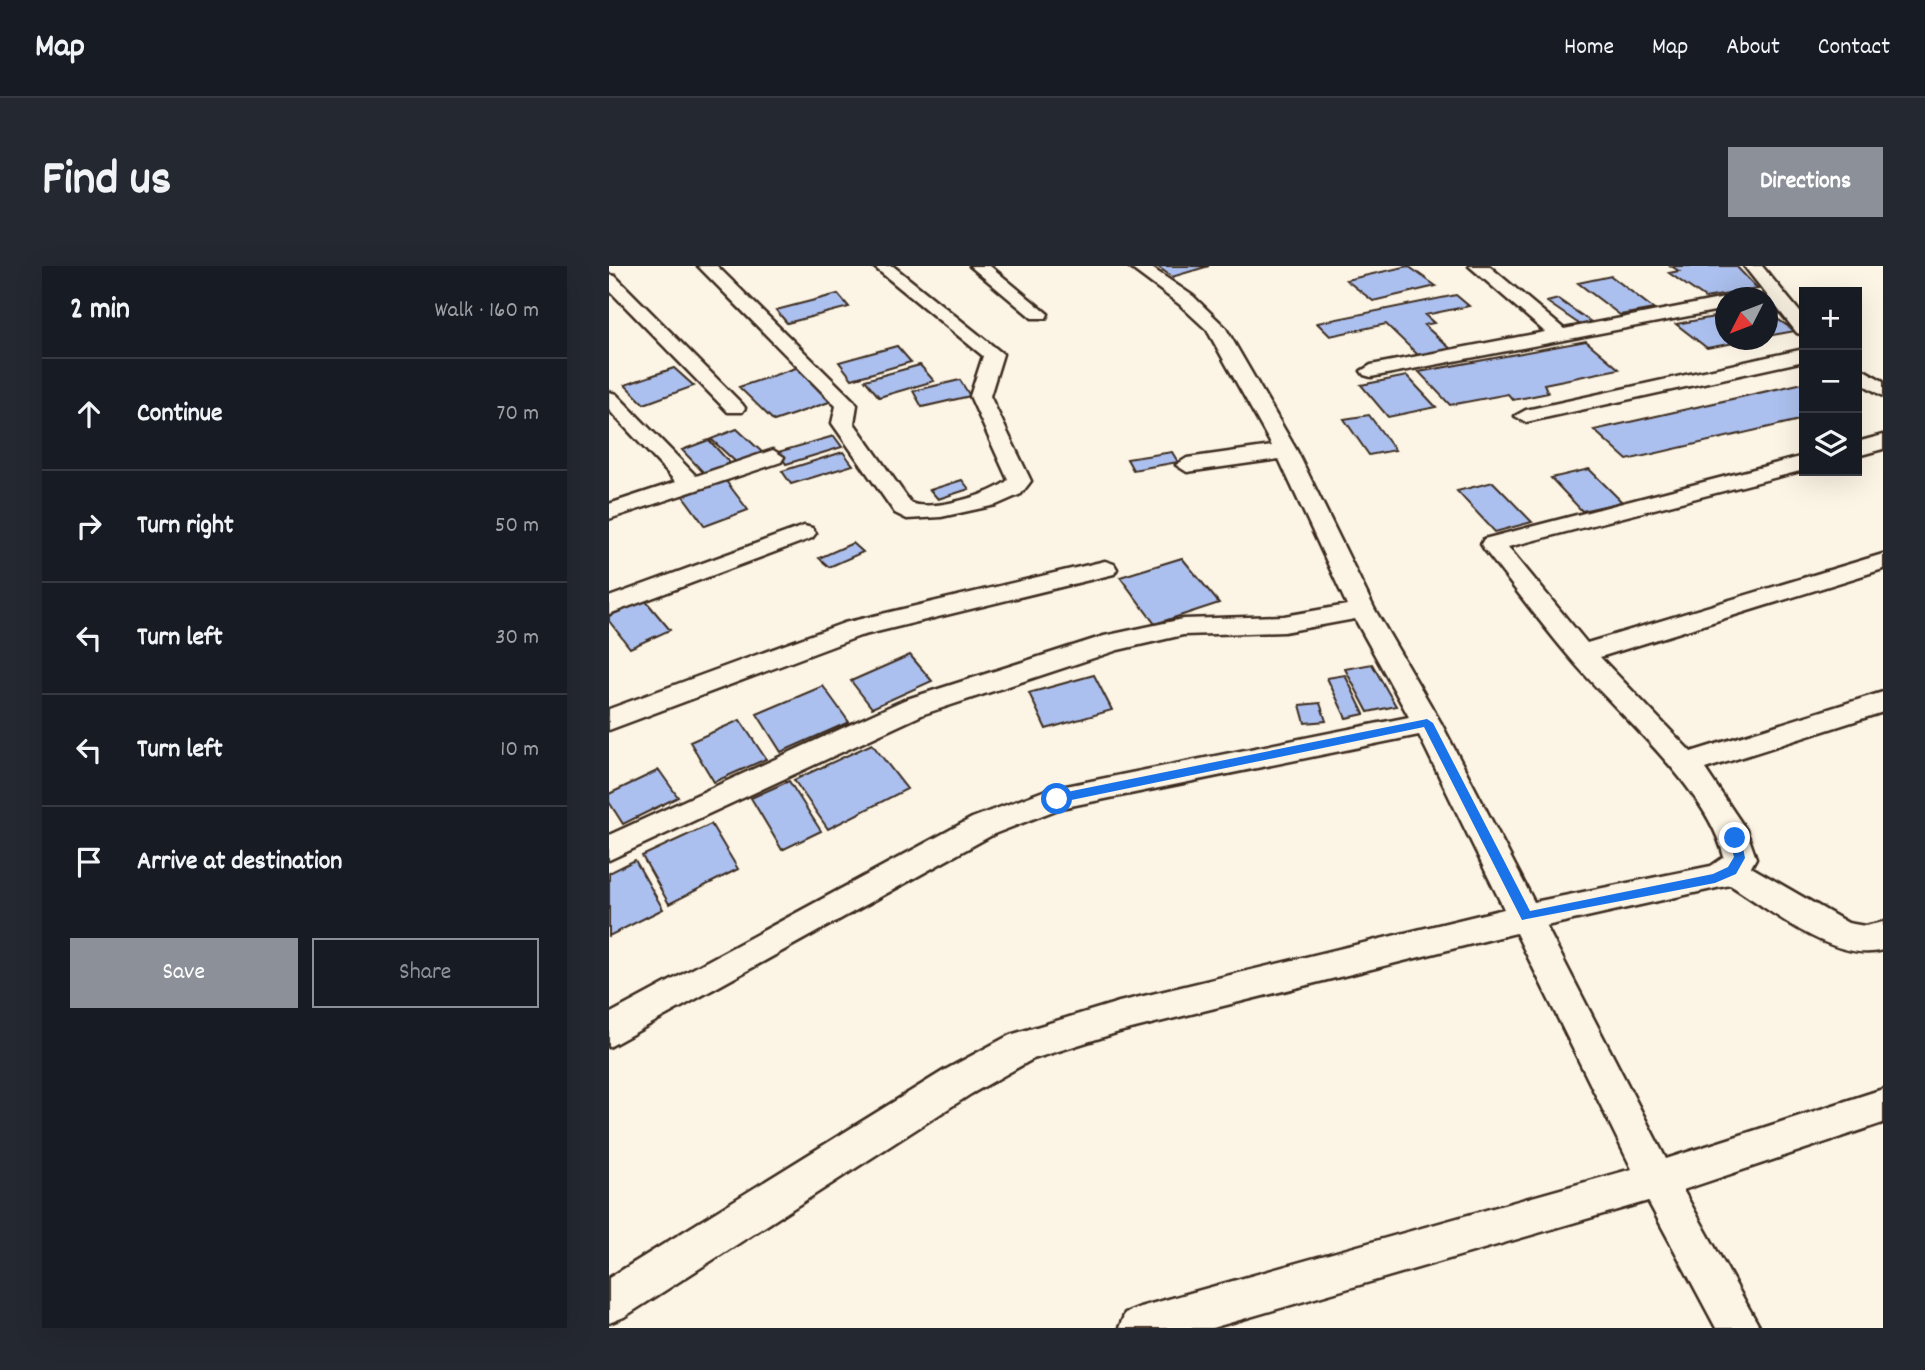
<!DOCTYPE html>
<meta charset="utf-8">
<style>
:root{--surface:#171b24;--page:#242831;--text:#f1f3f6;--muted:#9ea1a6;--line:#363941;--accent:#8c9099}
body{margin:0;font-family:Dekko,sans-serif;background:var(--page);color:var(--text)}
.controls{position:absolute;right:21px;top:21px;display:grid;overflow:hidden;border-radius:0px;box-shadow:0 7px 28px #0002}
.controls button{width:63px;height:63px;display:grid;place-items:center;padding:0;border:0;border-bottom:2px solid var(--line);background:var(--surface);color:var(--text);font:35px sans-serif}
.compass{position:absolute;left:1106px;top:21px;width:63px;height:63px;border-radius:50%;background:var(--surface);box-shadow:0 7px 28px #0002;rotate:228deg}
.stop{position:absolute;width:21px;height:21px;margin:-16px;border:5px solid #1a73e8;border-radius:50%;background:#fff}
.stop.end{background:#1a73e8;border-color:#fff;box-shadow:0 2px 7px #0008}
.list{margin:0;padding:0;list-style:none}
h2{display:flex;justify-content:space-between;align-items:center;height:91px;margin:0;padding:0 28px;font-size:30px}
h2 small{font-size:23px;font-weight:400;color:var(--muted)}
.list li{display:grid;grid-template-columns:46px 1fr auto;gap:21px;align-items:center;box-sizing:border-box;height:112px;padding:0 28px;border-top:2px solid var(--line)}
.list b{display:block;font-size:26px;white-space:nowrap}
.list em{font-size:23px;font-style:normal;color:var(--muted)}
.actions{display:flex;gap:14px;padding:21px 28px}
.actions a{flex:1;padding:16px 0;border:2px solid var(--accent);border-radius:0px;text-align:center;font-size:24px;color:var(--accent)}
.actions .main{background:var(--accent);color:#fff}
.icon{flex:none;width:38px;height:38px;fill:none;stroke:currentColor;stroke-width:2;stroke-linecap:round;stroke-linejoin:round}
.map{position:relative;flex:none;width:1274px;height:1062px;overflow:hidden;border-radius:0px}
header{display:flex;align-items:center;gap:42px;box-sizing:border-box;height:98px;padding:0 35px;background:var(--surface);border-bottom:2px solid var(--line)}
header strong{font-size:33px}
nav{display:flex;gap:38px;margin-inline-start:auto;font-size:24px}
.intro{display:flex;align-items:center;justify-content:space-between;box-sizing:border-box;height:168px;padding:0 42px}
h1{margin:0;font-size:49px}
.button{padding:18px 32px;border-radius:0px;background:var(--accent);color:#fff;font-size:24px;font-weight:700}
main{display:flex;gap:42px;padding:0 42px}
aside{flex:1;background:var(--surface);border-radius:0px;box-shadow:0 7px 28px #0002}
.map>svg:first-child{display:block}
.building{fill:#acc0ef;stroke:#3b2a1e;stroke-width:2}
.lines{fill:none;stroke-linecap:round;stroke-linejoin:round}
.minor-casing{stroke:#3b2a1e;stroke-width:5}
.minor{fill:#fcf5e5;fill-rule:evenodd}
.route{fill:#1a73e8}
</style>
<header>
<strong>Map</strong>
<nav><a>Home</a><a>Map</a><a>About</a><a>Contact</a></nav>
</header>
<div class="intro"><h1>Find us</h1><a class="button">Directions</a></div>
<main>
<aside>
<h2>2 min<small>Walk · 160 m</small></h2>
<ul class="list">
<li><svg class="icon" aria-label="ahead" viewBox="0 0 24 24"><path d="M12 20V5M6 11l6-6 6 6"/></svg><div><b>Continue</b></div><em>70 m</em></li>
<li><svg class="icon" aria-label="right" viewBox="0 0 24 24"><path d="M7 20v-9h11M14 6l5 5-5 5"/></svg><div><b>Turn right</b></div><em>50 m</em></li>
<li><svg class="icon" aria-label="left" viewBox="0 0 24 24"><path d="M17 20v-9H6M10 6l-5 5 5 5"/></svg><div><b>Turn left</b></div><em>30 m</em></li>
<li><svg class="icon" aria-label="left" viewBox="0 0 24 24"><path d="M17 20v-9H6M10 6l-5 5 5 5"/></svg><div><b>Turn left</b></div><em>10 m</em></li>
<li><svg class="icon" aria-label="arrive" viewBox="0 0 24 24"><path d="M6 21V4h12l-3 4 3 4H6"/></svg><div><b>Arrive at destination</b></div></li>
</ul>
<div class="actions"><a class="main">Save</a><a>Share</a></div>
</aside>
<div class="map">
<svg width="1274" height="1062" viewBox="0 0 1274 1062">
<rect width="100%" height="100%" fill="#fcf5e5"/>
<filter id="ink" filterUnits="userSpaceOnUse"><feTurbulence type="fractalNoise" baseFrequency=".0143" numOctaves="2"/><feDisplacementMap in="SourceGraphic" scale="14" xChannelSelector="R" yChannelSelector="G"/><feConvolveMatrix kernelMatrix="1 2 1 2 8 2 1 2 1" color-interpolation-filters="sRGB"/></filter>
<g filter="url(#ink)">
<path class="building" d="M548 0H600L563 11Z
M799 0 827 20 764 35 737 14Z
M1062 0H1127L1149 23 1096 32 1060 7 1070 5Z
M1002 10 1045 43 1011 49 969 17Z
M229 28 240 41 178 57 167 44Z
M847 29 860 40 816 49 825 57 815 59 843 84 811 91 777 58 721 70 708 57Z
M949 33 985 58 973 60 938 36Z
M1158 46 1186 65 1158 70Z
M1116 49V74H1142L1098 82 1067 58Z
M977 75 1010 103 935 118 939 127 904 134 899 128 841 139 810 106Z
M288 80 302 96 243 113 230 96Z
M311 99 325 115 270 131 256 114Z
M190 101 226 134 165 155 130 121Z
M65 102 85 120 35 138 16 119Z
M798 110 827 141 779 151 752 119Z
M351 114 361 130 313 141 304 125Z
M1194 117 1195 153 1018 194 985 164Z
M760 149 786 184 760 189 735 153Z
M128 163 155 188 129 198 102 173Z
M225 170 233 181 177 198 169 186Z
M100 174 121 197 95 207 73 184Z
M234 186 244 199 182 218 173 205Z
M563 186 569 196 524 204 518 193Z
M980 203 1013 236 973 245 942 212Z
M353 214 360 223 329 233 321 224Z
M117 215 139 244 96 260 74 230Z
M884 216 923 256 886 266 848 225Z
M244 277 254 286 220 301 210 292Z
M573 292 610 337 546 358 511 311Z
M36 334 61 364 21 382 0 355V350Z
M301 389 323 415 263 442 242 415Z
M763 398 787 440 759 446 736 403Z
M485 409 503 444 437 463 420 427Z
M736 409 755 448 737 452 718 412Z
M214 420 240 456 172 486 148 448Z
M711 437 717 455 696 457 691 439Z
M131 454 157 493 105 516 81 476Z
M263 478 298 523 219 563 185 514Z
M50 504 69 531 14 558 0 536V528Z
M180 515 212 565 173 584 142 532Z
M102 558 129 603 60 638 33 590Z
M26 594 54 643 0 670V607Z"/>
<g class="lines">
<defs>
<path id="minor" d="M89 0H108L245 135 248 139 245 157 302 237C321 246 384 229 399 214L361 130 374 90 264 0H284L394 88 381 130 422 215 412 228 387 239 332 251 298 253 286 247 223 157 227 140Z
M361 0H381L439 48 437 52H423Z
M519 0H540L584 30 616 61 688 185 766 344 832 457 925 636 1102 600 1115 591C1098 521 1008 448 962 393 932 358 904 320 875 283L872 278 875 273 1195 190V204L899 281 978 377 1274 288V303L991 391 1082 486 1274 426V446L1096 503 1137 564 1147 592 1142 601 1239 657 1256 660 1274 656V684C1227 698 1160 643 1121 619L937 660 1057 893 1274 823V857L1074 924 1151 1062H1107L1039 935 603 1062H510L516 1047 531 1041 1023 903 907 667 510 766 424 793 362 828 15 1051 0 1057V1012L336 804 401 769 510 736 895 643 810 469 452 542 385 568 0 781V748L363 552 437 524 800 451 746 353 675 366 574 369 509 384 315 448 0 594V569L295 434 495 370 574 353 675 350 738 339 670 193 578 206 567 199 578 192 663 180 598 64 570 38Z
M860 0H880L955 63 1116 32V43L762 111 755 109 752 105 762 99 936 66Z
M1135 0H1153L1195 51V69L1188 67Z
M0 9 6 10 133 138 136 142 133 146H119L0 24Z
M1195 83V95L917 156 906 150 917 144Z
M1248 100 1274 115V130L1248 115Z
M0 126 7 128 87 210 164 184 175 191 172 196 0 253V238L67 216 0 144Z
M1274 169V183L1248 190V176Z
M195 260 203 262 207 267 203 272 0 348V331Z
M496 295 505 298 508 303 505 308 251 370 0 464V443L235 357Z"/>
</defs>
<use href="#minor" class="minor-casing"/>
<use href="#minor" class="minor"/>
</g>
</g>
<path class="route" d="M818 453 824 457 921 645 1104 608 1119 601 1125 591 1120 572 1126 568 1132 572 1136 592 1127 608 1106 617 913 654 815 461 448 537 443 533 448 528Z"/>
</svg>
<div class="controls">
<button>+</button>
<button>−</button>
<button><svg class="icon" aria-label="layers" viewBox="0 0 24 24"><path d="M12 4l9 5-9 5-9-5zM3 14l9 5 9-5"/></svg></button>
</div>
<svg class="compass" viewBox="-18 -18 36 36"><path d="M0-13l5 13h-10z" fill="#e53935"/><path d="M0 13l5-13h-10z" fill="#9ea1a6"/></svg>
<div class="stop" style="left:448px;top:533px"></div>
<div class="stop end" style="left:1126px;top:572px"></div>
</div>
</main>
